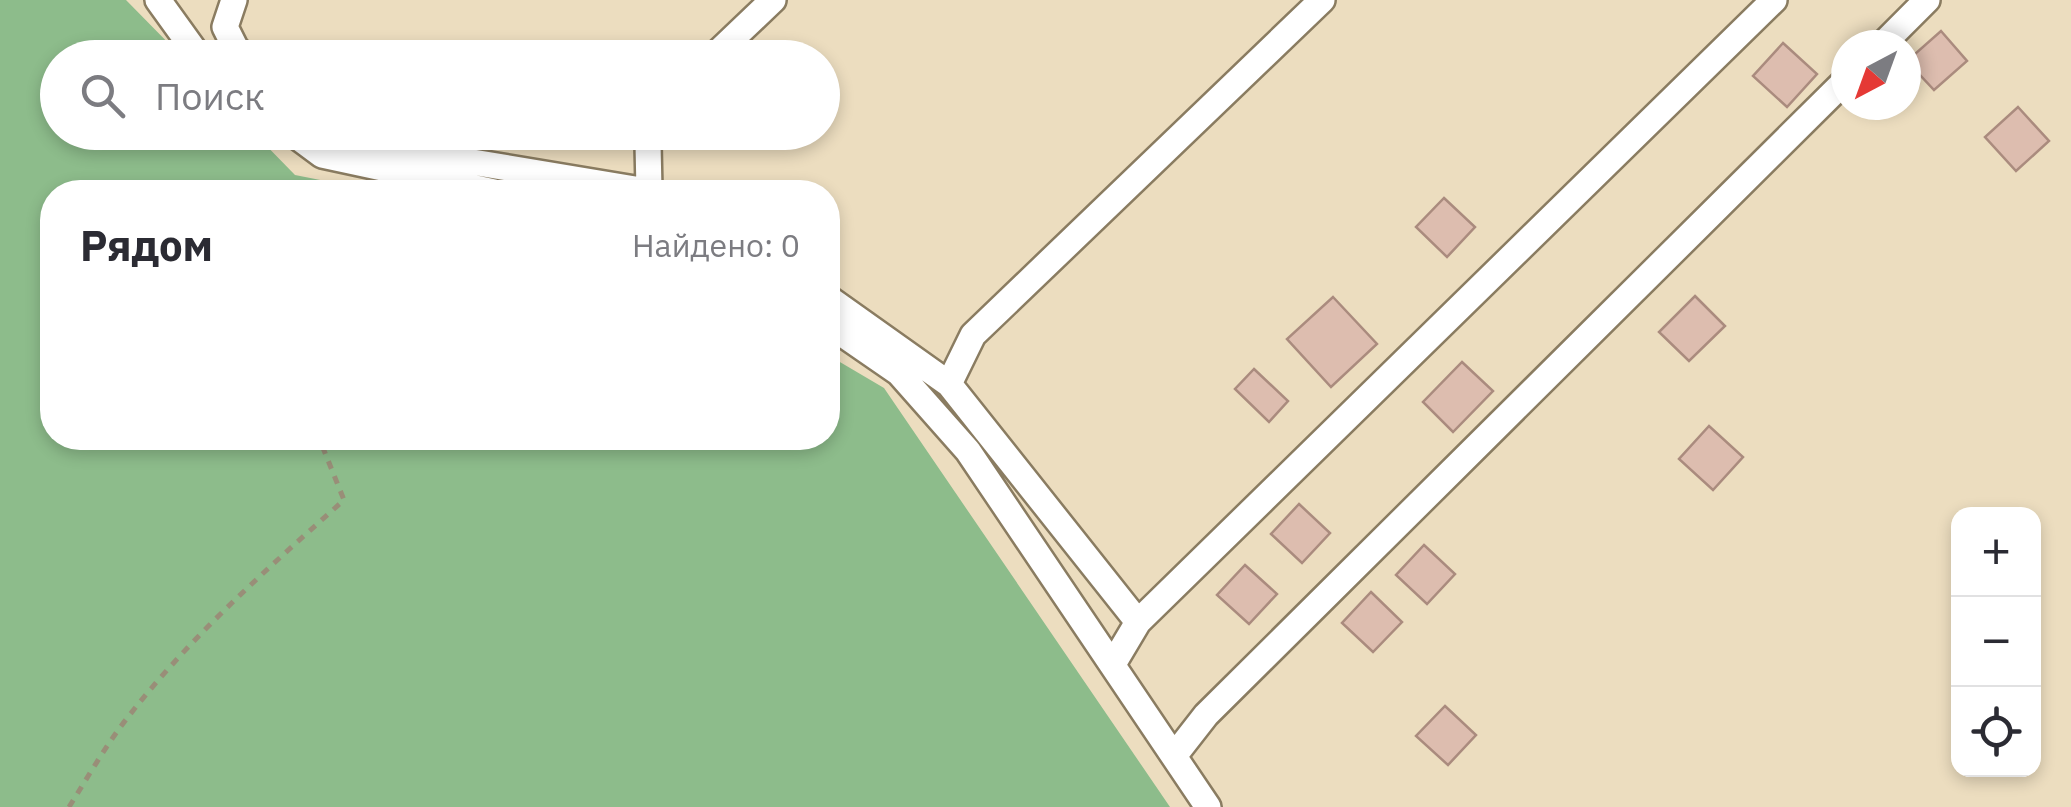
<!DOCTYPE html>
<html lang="ru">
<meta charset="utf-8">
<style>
:root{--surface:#fff;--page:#f7f7f7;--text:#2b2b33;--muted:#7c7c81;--line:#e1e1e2}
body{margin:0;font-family:"IBM Plex Sans",sans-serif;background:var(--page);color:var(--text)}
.controls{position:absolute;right:30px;bottom:30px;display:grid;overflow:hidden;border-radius:20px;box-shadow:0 5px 15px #0003}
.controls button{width:90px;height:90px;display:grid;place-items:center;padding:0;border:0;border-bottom:2px solid var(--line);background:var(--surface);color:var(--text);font:50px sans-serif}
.compass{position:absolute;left:1831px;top:30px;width:90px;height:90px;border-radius:50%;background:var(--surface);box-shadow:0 5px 15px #0003;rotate:221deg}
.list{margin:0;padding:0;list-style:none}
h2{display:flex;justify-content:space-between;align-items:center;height:130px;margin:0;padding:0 40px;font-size:42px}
h2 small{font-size:32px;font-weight:400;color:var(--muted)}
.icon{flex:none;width:55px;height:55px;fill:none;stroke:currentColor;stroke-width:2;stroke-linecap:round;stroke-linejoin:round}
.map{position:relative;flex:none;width:2071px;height:807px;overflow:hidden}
.search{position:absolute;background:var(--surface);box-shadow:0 5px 15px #0003;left:40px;top:40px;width:800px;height:110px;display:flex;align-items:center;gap:25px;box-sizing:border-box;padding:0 35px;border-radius:55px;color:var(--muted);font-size:38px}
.panel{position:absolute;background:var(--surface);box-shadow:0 5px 15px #0003;left:40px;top:180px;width:800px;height:270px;border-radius:40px}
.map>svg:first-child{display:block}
.green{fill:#8dbc8b}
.building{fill:#ddbdaf;stroke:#aa8b7e;stroke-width:2.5}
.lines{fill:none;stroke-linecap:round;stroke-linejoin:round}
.minor-casing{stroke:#8a7c61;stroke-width:30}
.path{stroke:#998e78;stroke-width:5;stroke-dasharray:8 8;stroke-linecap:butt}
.minor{stroke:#fff;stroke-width:25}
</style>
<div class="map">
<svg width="2071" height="807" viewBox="0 0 2071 807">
<rect width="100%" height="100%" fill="#ecddbf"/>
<path class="green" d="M0 0H126L182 57 58 58V132L254 133 295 175 381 192H52V438H828V355L884 388 1170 807H0Z"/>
<path class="building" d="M1941 31 1967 61 1934 90 1907 61Z
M1783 43 1817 74 1787 107 1753 76Z
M2018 107 2049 141 2016 171 1985 137Z
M1444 198 1475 227 1447 257 1416 227Z
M1695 296 1725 326 1689 361 1659 332Z
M1333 297 1377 344 1331 387 1287 339Z
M1462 362 1493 391 1453 432 1423 402Z
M1254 369 1288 401 1269 422 1235 389Z
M1709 426 1743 457 1713 490 1679 459Z
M1299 504 1330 533 1302 563 1271 534Z
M1424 545 1455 574 1427 604 1396 575Z
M1245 565 1277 594 1249 624 1217 595Z
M1371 592 1402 622 1373 652 1342 623Z
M1445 706 1476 735 1448 765 1416 736Z"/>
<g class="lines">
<defs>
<path id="minor" d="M158 0 194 50 202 58
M234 0 225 27 235 47 245 58
M1882 45 1927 0
M712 58 773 0
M291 132 322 155 494 192
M344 132 350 136 424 154 653 192
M649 190 648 144 652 132
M828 298 949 384 1138 622 1113 664
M828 324 899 373 968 451 1208 807
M949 384 973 335 1322 0
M1138 622 1774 0
M1174 756 1206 715 1846 80"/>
</defs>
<use href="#minor" class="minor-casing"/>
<path class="path" d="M69 807C88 777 106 745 128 717 191 636 268 568 344 500L319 438"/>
<use href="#minor" class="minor"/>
</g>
</svg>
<div class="controls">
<button>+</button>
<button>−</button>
<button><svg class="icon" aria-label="locate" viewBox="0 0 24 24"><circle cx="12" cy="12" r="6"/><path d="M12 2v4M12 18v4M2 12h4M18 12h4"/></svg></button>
</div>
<svg class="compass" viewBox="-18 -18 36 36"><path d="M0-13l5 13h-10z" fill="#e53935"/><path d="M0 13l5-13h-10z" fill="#7c7c81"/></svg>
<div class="search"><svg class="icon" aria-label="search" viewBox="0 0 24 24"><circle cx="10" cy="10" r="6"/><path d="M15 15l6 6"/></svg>Поиск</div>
<section class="panel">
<h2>Рядом<small>Найдено: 0</small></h2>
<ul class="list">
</ul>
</section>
</div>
